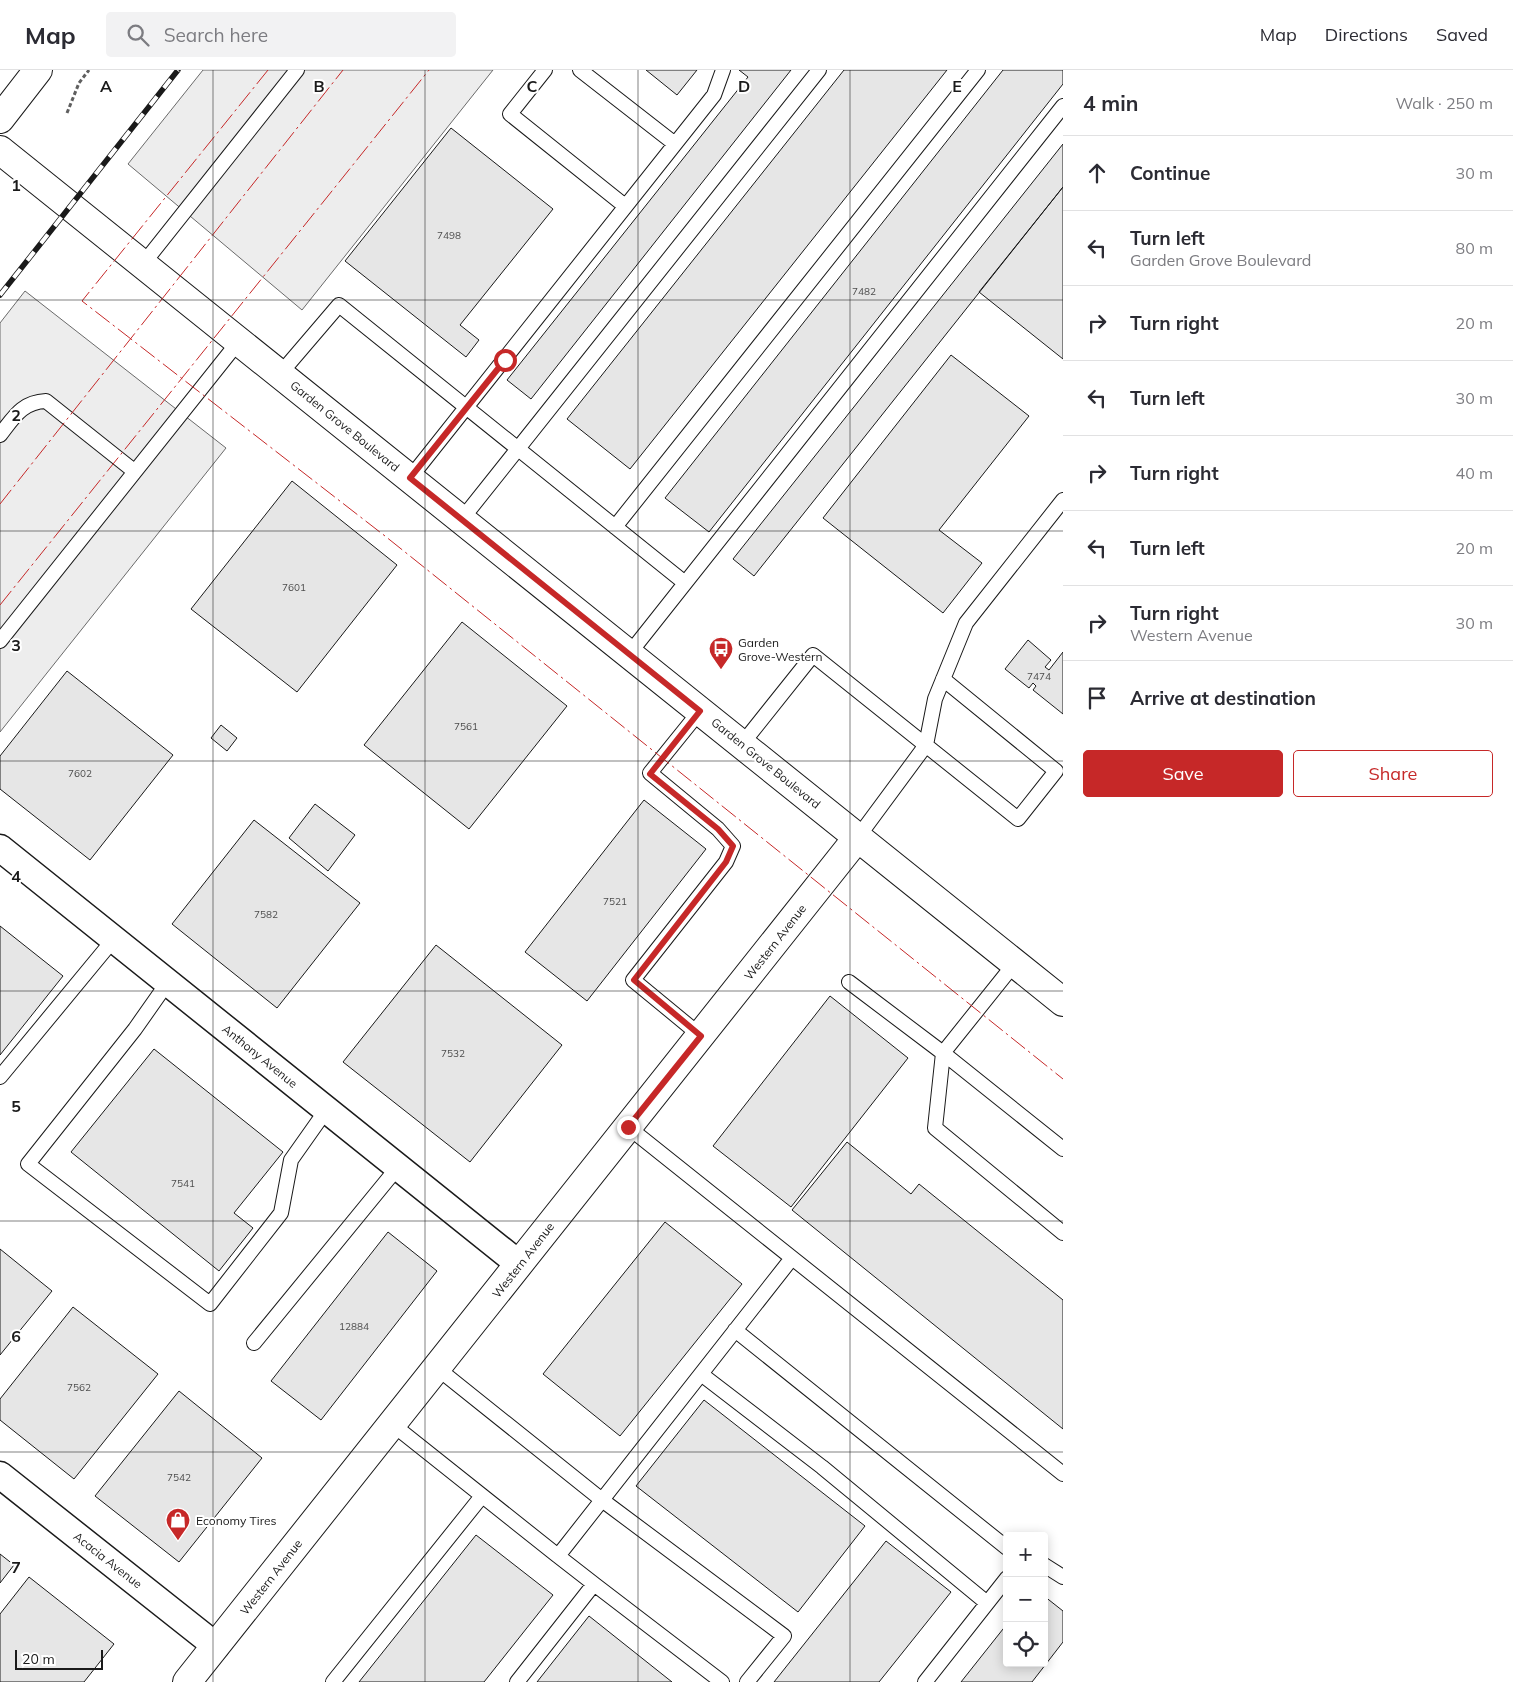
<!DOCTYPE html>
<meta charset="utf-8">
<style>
:root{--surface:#fff;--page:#f2f2f3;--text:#2b2b33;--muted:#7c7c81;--line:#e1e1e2;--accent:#c62828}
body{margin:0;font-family:Mulish,sans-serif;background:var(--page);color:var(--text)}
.controls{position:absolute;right:15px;bottom:15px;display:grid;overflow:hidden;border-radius:5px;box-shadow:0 2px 12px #0003}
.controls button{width:45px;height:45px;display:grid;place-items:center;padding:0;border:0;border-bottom:1px solid var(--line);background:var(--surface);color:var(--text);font:25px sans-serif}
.scale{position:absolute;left:15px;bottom:12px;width:88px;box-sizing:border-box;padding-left:5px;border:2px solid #1a1a1a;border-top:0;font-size:14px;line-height:18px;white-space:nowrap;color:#1a1a1a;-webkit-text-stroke:4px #fff;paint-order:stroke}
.stop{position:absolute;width:15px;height:15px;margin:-11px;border:4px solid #c62828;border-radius:50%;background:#fff}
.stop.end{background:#c62828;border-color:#fff;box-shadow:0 1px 5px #0008}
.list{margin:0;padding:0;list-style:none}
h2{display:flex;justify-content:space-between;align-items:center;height:65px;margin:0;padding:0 20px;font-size:21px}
h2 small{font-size:16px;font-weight:400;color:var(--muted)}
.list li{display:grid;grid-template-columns:32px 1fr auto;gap:15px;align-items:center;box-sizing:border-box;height:75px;padding:0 20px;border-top:1px solid var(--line)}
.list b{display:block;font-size:19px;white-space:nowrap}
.list p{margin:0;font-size:16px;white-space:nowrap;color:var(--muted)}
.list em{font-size:16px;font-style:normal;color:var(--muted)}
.actions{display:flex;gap:10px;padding:15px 20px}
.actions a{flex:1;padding:11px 0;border:1px solid var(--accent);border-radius:5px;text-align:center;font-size:18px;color:var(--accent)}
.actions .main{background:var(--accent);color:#fff}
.icon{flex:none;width:28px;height:28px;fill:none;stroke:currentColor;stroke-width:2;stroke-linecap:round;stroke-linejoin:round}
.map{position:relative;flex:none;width:1063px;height:1612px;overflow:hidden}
header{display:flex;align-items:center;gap:30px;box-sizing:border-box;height:70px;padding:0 25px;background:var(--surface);border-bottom:1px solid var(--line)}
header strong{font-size:24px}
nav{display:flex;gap:28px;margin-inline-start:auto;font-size:18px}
.search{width:350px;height:45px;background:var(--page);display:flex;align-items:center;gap:12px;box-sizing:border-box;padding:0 18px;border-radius:5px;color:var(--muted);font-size:19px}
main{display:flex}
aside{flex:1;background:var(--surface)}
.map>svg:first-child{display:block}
.built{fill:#ededed;stroke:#6a6a6a}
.building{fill:#e6e6e6;stroke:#1a1a1a}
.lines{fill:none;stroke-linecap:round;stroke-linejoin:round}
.service-casing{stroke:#1a1a1a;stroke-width:16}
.minor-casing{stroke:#1a1a1a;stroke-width:29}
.tertiary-casing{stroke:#1a1a1a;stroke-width:30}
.primary-casing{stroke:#1a1a1a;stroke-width:30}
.path{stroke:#5f5f5f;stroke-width:3;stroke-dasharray:4 2.5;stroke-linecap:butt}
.service{stroke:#fff;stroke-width:14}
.minor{stroke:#fff;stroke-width:26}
.tertiary{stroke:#fff;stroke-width:28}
.primary{stroke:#fff;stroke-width:28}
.rail-casing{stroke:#1a1a1a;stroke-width:5.5}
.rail{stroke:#fff;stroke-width:4;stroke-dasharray:11;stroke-linecap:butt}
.power{stroke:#c62828;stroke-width:1;stroke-dasharray:18 4 2.5 4;stroke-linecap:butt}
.route{stroke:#c62828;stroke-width:6}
.grid{fill:none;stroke:#1a1a1a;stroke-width:1;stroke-opacity:0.55}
.labels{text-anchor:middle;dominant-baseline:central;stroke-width:4;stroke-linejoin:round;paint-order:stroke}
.number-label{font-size:10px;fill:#4d4d4d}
.street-label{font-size:12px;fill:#1a1a1a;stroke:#fff}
.poi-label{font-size:12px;fill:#1a1a1a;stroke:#fff;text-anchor:start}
.grid-label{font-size:16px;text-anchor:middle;font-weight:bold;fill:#1a1a1a;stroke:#fff;stroke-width:4;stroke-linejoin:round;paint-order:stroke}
</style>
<header>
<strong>Map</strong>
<div class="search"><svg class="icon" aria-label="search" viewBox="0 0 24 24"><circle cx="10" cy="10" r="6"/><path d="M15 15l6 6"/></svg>Search here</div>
<nav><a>Map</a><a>Directions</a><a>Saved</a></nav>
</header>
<main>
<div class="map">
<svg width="1063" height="1612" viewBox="0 0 1063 1612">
<rect width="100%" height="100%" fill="#fff"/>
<path class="built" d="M203 0H493L302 240 128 94Z
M25 221 226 378 0 662V253Z"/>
<path class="building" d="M646 0H697L677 25Z
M739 0H791L531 329 507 310 748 7Z
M844 0H947L630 399 567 349Z
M1003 0H1063V14L709 462 665 428Z
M451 58 553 139 460 255 479 270 466 287 345 191Z
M1063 74V117L754 506 733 489Z
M1063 117V289L979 222Z
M951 285 1029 346 939 460 982 493 943 543 823 448Z
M292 411 397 495 297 622 191 539Z
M462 552 567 636 469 759 364 675Z
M1028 570 1051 590 1045 597 1049 600 1063 582V644L1033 620 1036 616 1033 613 1029 618 1005 599Z
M67 601 173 685 90 790 0 719V686Z
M221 655 237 668 227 681 211 668Z
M644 730 706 779 587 931 525 882Z
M315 734 355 765 328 801 289 768Z
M254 750 360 833 277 938 172 854Z
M0 856 63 906 0 985Z
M436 875 562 975 470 1092 343 992Z
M830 926 908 988 791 1137 713 1076Z
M154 979 283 1082 234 1143 253 1158 219 1201 71 1082Z
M847 1072 911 1124 919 1114 1063 1230V1359L792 1140Z
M665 1152 742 1214 620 1366 543 1304Z
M388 1162 437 1201 321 1350 271 1311Z
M0 1179 52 1221 0 1285Z
M73 1237 158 1304 74 1409 0 1350V1329Z
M179 1321 262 1388 179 1492 95 1426Z
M704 1330 865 1456 798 1542 636 1416Z
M476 1465 553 1525 484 1612H359Z
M886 1471 951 1522 879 1612H774Z
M0 1484 14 1495 0 1513Z
M29 1507 114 1574 84 1612H0V1544Z
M1044 1526 1063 1541V1572L1032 1612H961L1007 1554V1593H1044Z
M589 1546 672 1612H537Z"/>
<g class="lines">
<defs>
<path id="service" d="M545 0 510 44 625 136
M580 0 675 74
M143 194 297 0
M280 304 339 235 685 513
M0 365C14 347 22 332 46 331L134 401
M410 408 714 25 723 0
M462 449 819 0
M615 457 978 0
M0 571 239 271
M629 584 1063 36
M700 641 650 703 718 759 733 776 726 792 633 910 701 966
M742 674 813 585 1018 749 1056 701 943 609
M858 767 926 675 935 629 966 553 1063 430
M1015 893 943 983 935 1058 1063 1163
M168 912 135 959 28 1094 210 1234 281 1143 291 1090 327 1039
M849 912 943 983 1063 1079
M0 1007 114 869
M628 1057 1063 1404
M735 1260 1007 1478
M254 1273 398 1097
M437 1298 602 1430 784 1566 747 1612
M701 1304 822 1397 987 1533
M392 1354 558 1486
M1044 1495 1063 1507
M594 1514 722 1612
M333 1612 482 1426
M517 1612 594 1514 558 1486 792 1188
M925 1612 1007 1508"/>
<path id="minor" d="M0 778 519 1194
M0 1405 216 1576"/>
<path id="tertiary" d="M0 49 38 0
M187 1612 858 767"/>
<path id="primary" d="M0 80 1063 932"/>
</defs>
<use href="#service" class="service-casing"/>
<use href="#minor" class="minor-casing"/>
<use href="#tertiary" class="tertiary-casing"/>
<use href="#primary" class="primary-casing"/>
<path class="path" d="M67 43 79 13 89 0"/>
<use href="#service" class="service"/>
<use href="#minor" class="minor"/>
<use href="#tertiary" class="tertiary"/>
<use href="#primary" class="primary"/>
<defs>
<path id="rail" d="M0 225 178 0"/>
</defs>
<use href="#rail" class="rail-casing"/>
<use href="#rail" class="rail"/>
<path class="power" d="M268 0 82 231 385 466 1063 1009
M0 434 343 0
M0 535 429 0"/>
</g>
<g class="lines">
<path class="route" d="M505 290 410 408 700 641 650 704 718 759 733 776 726 792 634 910 701 966 628 1057"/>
</g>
<path class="grid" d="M213 0V1612M425 0V1612M638 0V1612M850 0V1612M0 230H1063M0 461H1063M0 691H1063M0 921H1063M0 1151H1063M0 1382H1063"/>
<defs>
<symbol id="bus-pin" viewBox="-11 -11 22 30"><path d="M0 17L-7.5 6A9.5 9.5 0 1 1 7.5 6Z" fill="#c62828" stroke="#fff"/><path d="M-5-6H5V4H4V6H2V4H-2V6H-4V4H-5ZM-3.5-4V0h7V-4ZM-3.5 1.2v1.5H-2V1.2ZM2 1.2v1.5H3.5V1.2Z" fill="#fff"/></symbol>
<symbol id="shop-pin" viewBox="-11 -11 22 30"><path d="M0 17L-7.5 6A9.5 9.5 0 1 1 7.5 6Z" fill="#c62828" stroke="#fff"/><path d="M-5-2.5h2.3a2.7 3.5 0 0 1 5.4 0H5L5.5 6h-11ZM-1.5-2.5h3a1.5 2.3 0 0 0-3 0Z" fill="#fff"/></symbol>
</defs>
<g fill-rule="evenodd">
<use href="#bus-pin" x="707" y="565" width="28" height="38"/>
<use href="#shop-pin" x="164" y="1436" width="28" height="38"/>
</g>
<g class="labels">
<g class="number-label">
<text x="449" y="165">7498</text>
<text x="864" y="221">7482</text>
<text x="294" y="517">7601</text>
<text x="1039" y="606">7474</text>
<text x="466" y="656">7561</text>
<text x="80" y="703">7602</text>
<text x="615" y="831">7521</text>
<text x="266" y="844">7582</text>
<text x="453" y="983">7532</text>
<text x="183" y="1113">7541</text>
<text x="354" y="1256">12884</text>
<text x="79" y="1317">7562</text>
<text x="179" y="1407">7542</text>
</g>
<g class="street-label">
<text transform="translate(345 356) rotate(39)">Garden Grove Boulevard</text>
<text transform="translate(766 693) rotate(39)">Garden Grove Boulevard</text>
<text transform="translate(775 872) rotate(-52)">Western Avenue</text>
<text transform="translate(260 986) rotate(39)">Anthony Avenue</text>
<text transform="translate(523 1190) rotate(-52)">Western Avenue</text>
<text transform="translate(108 1490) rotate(38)">Acacia Avenue</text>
<text transform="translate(271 1507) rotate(-52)">Western Avenue</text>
</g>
<g class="poi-label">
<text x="738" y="572">Garden<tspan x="738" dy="14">Grove-Western</tspan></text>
<text x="196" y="1450">Economy Tires</text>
</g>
</g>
<g class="grid-label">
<text x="106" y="22">A</text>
<text x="319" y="22">B</text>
<text x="532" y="22">C</text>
<text x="744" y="22">D</text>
<text x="957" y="22">E</text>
<text x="16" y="121">1</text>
<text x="16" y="351">2</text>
<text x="16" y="581">3</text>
<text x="16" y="812">4</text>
<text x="16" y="1042">5</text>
<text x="16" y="1272">6</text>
<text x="16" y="1503">7</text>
</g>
</svg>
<div class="controls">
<button>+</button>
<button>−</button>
<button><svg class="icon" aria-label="locate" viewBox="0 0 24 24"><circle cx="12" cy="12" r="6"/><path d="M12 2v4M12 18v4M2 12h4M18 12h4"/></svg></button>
</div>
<div class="scale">20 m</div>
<div class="stop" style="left:505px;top:290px"></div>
<div class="stop end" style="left:628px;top:1057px"></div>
</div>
<aside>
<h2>4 min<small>Walk · 250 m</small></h2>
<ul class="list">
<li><svg class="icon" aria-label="ahead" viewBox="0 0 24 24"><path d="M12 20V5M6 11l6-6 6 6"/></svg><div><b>Continue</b></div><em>30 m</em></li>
<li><svg class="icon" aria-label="left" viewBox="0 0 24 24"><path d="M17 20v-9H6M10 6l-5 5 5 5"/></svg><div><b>Turn left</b><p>Garden Grove Boulevard</p></div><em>80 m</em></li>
<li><svg class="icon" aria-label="right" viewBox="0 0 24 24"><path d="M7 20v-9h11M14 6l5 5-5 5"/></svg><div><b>Turn right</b></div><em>20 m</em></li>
<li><svg class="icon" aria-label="left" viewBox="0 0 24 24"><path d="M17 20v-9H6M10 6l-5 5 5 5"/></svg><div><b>Turn left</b></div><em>30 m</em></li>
<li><svg class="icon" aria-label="right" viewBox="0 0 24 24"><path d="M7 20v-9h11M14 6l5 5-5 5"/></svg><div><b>Turn right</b></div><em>40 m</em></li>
<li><svg class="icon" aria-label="left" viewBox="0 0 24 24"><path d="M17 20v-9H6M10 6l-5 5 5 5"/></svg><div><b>Turn left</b></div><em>20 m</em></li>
<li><svg class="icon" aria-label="right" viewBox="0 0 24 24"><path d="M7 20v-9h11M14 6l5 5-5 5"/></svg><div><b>Turn right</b><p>Western Avenue</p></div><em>30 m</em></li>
<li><svg class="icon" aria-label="arrive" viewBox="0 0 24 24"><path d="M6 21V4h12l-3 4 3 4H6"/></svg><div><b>Arrive at destination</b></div></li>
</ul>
<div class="actions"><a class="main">Save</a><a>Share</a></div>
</aside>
</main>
